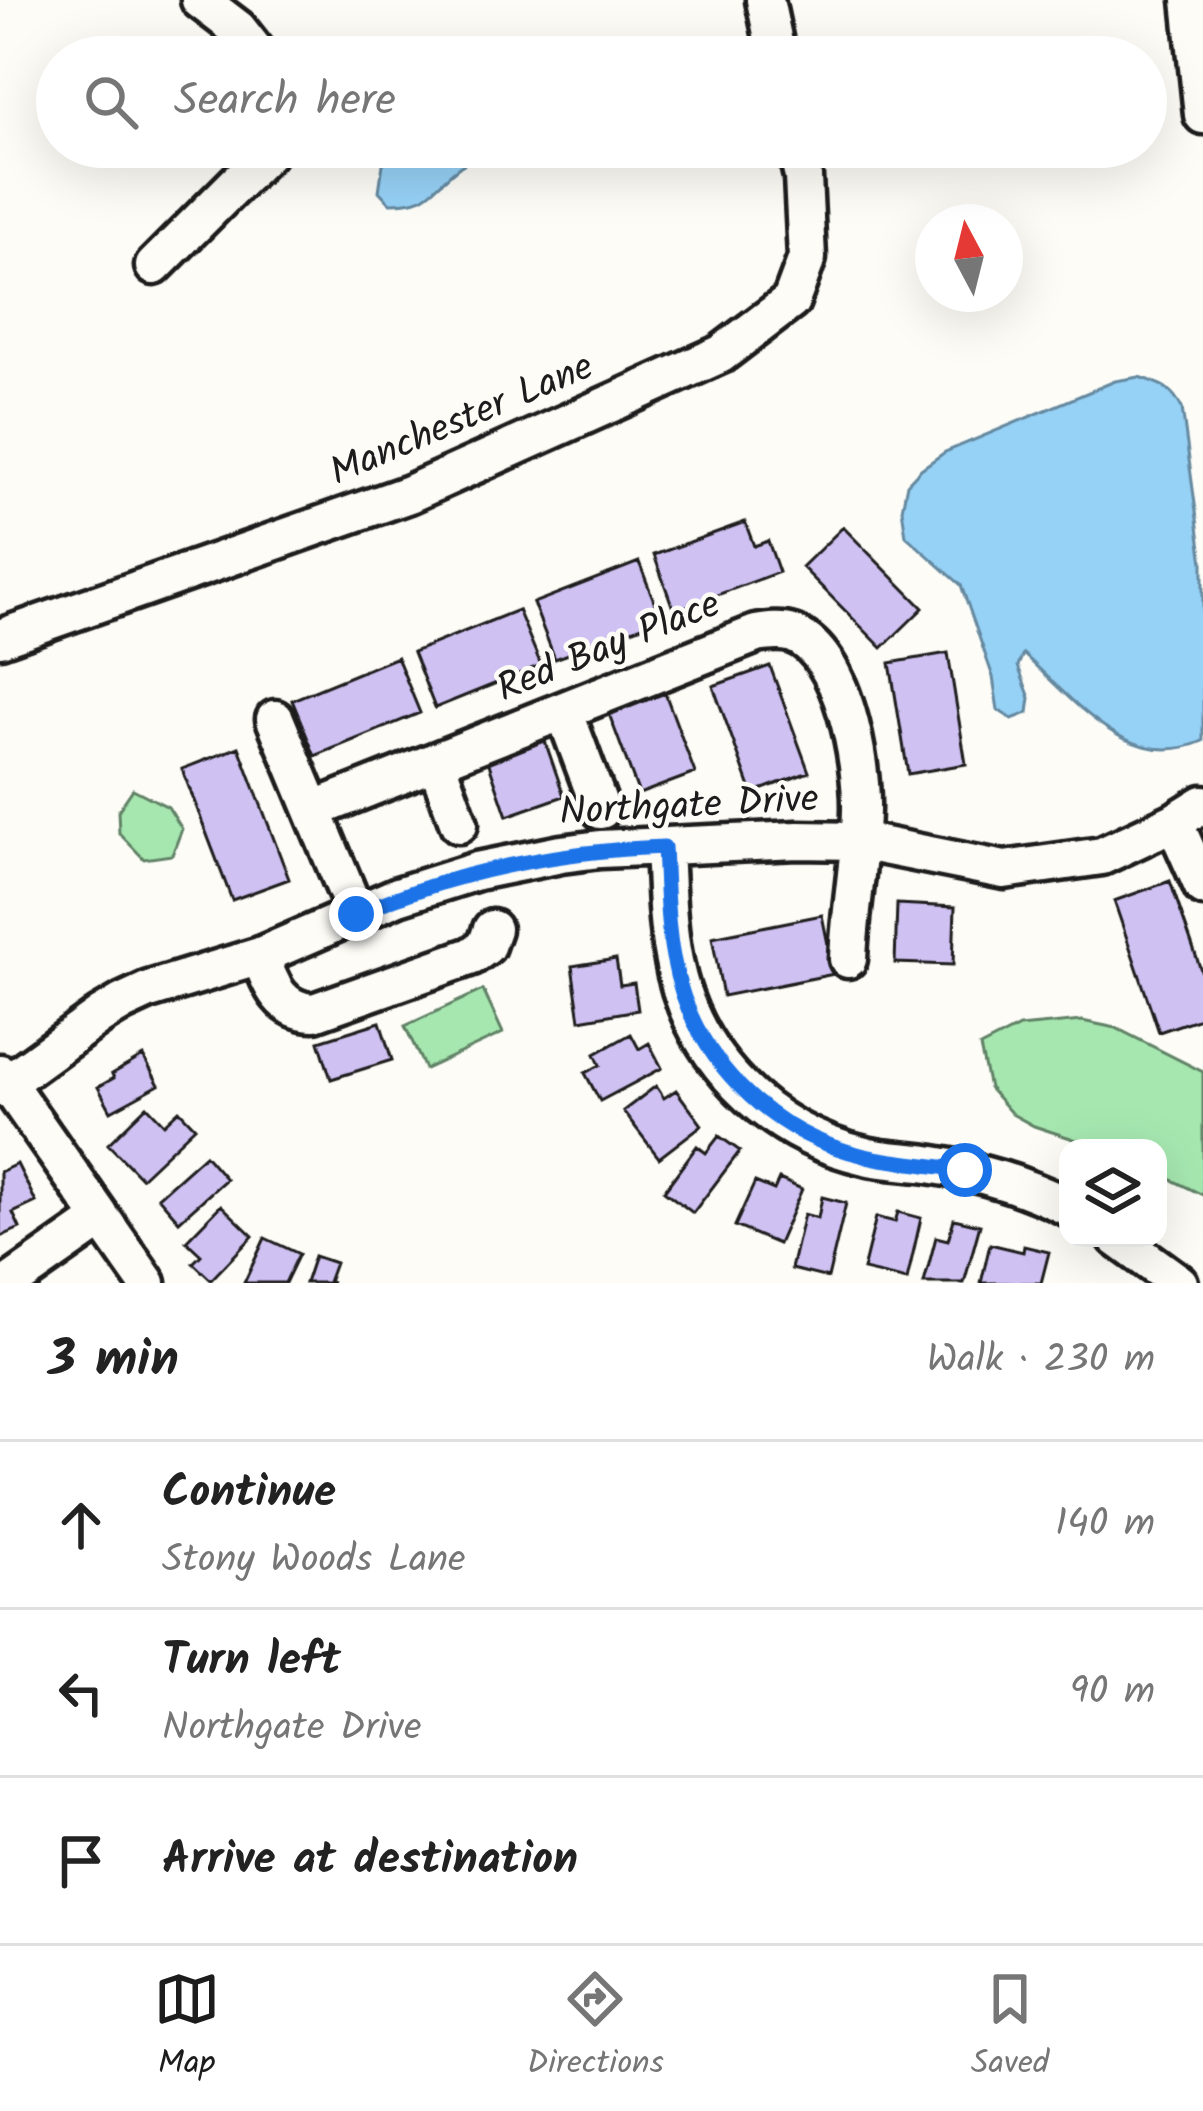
<!DOCTYPE html>
<meta charset="utf-8">
<style>
:root{--surface:#fff;--page:#f6f6f6;--text:#222;--muted:#767676;--line:#e0e0e0;--accent:#1c1c1c}
body{margin:0;font-family:Kalam,sans-serif;background:var(--page);color:var(--text)}
.controls{position:absolute;right:36px;bottom:36px;display:grid;overflow:hidden;border-radius:24px;box-shadow:0 12px 48px #0002}
.controls button{width:108px;height:108px;display:grid;place-items:center;padding:0;border:0;border-bottom:3px solid var(--line);background:var(--surface);color:var(--text);font:60px sans-serif}
.compass{position:absolute;left:915px;top:204px;width:108px;height:108px;border-radius:50%;background:var(--surface);box-shadow:0 12px 48px #0002;rotate:353deg}
.stop{position:absolute;width:36px;height:36px;margin:-27px;border:9px solid #1a73e8;border-radius:50%;background:#fff}
.stop.end{background:#1a73e8;border-color:#fff;box-shadow:0 3px 12px #0008}
.list{margin:0;padding:0;list-style:none}
h2{display:flex;justify-content:space-between;align-items:center;height:156px;margin:0;padding:0 48px;font-size:51px}
h2 small{font-size:39px;font-weight:400;color:var(--muted)}
.list li{display:grid;grid-template-columns:78px 1fr auto;gap:36px;align-items:center;box-sizing:border-box;height:168px;padding:0 48px;border-top:3px solid var(--line)}
.list b{display:block;font-size:45px;white-space:nowrap}
.list p{margin:0;font-size:39px;white-space:nowrap;color:var(--muted)}
.list em{font-size:39px;font-style:normal;color:var(--muted)}
.icon{flex:none;width:66px;height:66px;fill:none;stroke:currentColor;stroke-width:2;stroke-linecap:round;stroke-linejoin:round}
.map{position:relative;flex:none;width:1203px;height:1283px;overflow:hidden}
.search{position:absolute;background:var(--surface);box-shadow:0 12px 48px #0002;left:36px;right:36px;top:36px;height:132px;display:flex;align-items:center;gap:30px;box-sizing:border-box;padding:0 42px;border-radius:66px;color:var(--muted);font-size:45px}
.sheet{height:660px;background:var(--surface)}
nav{display:flex;justify-content:space-around;align-items:center;box-sizing:border-box;height:168px;border-top:3px solid var(--line);background:var(--surface);font-size:33px;color:var(--muted)}
nav a{display:grid;justify-items:center;gap:6px}
nav .on{color:var(--accent)}
.map>svg:first-child{display:block}
.green{fill:#a6e7b0;stroke:#618266;stroke-width:3}
.water{fill:#96d1f6;stroke:#65899f;stroke-width:3}
.building{fill:#d0c1f3;stroke:#1c1c1c;stroke-width:3}
.lines{fill:none;stroke-linecap:round;stroke-linejoin:round}
.minor-casing{stroke:#1c1c1c;stroke-width:45}
.minor{stroke:#fdfcf7;stroke-width:36}
.route{stroke:#1a73e8;stroke-width:15}
.labels{text-anchor:middle;dominant-baseline:central;stroke-width:9;stroke-linejoin:round;paint-order:stroke}
.street-label{font-size:39px;fill:#1c1c1c;stroke:#fdfcf7}
</style>
<div class="map">
<svg width="1203" height="1283" viewBox="0 0 1203 1283">
<rect width="100%" height="100%" fill="#fdfcf7"/>
<filter id="ink" filterUnits="userSpaceOnUse"><feTurbulence type="fractalNoise" baseFrequency=".00833" numOctaves="2"/><feDisplacementMap in="SourceGraphic" scale="24" xChannelSelector="R" yChannelSelector="G"/><feConvolveMatrix kernelMatrix="1 2 1 2 8 2 1 2 1" color-interpolation-filters="sRGB"/></filter>
<g filter="url(#ink)">
<path class="green" d="M133 789 168 807 182 829 172 855 144 859 119 833 118 811Z
M483 990 503 1033 425 1069 405 1026Z
M1082 1021 1116 1028 1203 1072V1195L1158 1173V1148H1101L1034 1126 1012 1114 989 1088 980 1047 1019 1027Z"/>
<path class="water" d="M393 147H504C489 153 470 158 458 168 429 190 432 203 390 203L379 191 383 164Z
M1139 377C1161 384 1171 387 1182 408L1203 563V741C1128 774 1073 698 1023 654L1018 666 1030 698 1028 713 1012 719 998 710 993 677 961 585 906 536 902 509 907 484 921 469 945 452 1115 381Z"/>
<path class="building" d="M745 522 754 546 768 541 779 572 674 611 654 555Z
M843 527 923 608 882 648 802 567Z
M639 562 661 619 555 659 533 603Z
M518 610 541 665 435 708 413 652Z
M948 653 966 764 908 774 890 663Z
M397 657 420 713 315 756 292 700Z
M770 666 809 772 752 793 713 686Z
M665 693 695 773 639 794 609 714Z
M545 741 564 796 507 816 488 761Z
M239 747 289 879 232 900 182 769Z
M1170 881 1203 976V1017L1159 1032 1114 901Z
M897 904 955 907 953 965 895 963Z
M822 915 834 974 723 996 712 937Z
M616 959 620 985 634 983 638 1010 580 1020 572 966Z
M380 1022 392 1060 331 1079 319 1041Z
M631 1034 639 1049 649 1043 662 1068 600 1101 585 1073 600 1065 595 1054Z
M143 1056 159 1085 111 1111 98 1087 114 1078 112 1074Z
M656 1086 664 1098 676 1090 702 1125 659 1158 623 1111Z
M147 1106 164 1124 179 1110 195 1127 141 1178 108 1144Z
M719 1136 740 1151 693 1213 664 1191 697 1146 706 1153Z
M205 1155 226 1179 179 1221 158 1197Z
M17 1164 36 1202 13 1213 20 1228 0 1237V1172Z
M779 1179 802 1189 778 1244 735 1226 755 1182 774 1190Z
M822 1197 846 1203 828 1278 791 1269 804 1214 818 1218Z
M221 1205 253 1236 211 1280 193 1263 201 1255 186 1241Z
M898 1212 921 1218 907 1280 863 1270 876 1217 895 1222Z
M954 1219 980 1225 964 1283H924L936 1237 948 1240Z
M265 1238 299 1254 285 1283H244Z
M990 1244 1023 1252 1024 1246 1049 1252 1041 1283H981Z
M314 1256 335 1263 328 1282 333 1283H305Z"/>
<g class="lines">
<defs>
<path id="minor" d="M200 0 238 29 260 57
M765 0 777 57
M1191 0 1203 115
M154 266 273 147
M0 638 409 494 721 354 791 301 807 258 803 177 796 147
M564 711 601 810
M275 719 356 914
M436 761 459 824
M313 810 756 634C768 632 781 630 793 634 844 653 862 763 861 810 860 860 850 909 848 959
M1174 822 1203 887
M664 847C666 883 666 920 673 956 690 1056 766 1133 865 1156 886 1161 907 1161 928 1164 977 1171 1024 1185 1068 1207
M260 956C271 985 280 1011 314 1012L472 956 486 946 492 929
M0 1073 147 1283
M0 1088 101 1015 123 1002 149 990 260 956 398 896 477 871 561 854 600 849 798 840 859 841 1004 870 1102 856 1174 822 1203 804
M1117 1238 1179 1283
M10 1283 101 1219"/>
</defs>
<use href="#minor" class="minor-casing"/>
<use href="#minor" class="minor"/>
</g>
</g>
<g class="lines" filter="url(#ink)">
<path class="route" d="M356 914C456 871 556 851 664 847 666 883 666 921 673 957 691 1056 767 1134 865 1156 898 1163 932 1165 965 1170"/>
</g>
<g class="labels">
<g class="street-label">
<text transform="translate(462 421) rotate(-23)">Manchester Lane</text>
<text transform="translate(609 648) rotate(-22)">Red Bay Place</text>
<text transform="translate(689 807) rotate(-3)">Northgate Drive</text>
</g>
</g>
</svg>
<div class="controls">
<button><svg class="icon" aria-label="layers" viewBox="0 0 24 24"><path d="M12 4l9 5-9 5-9-5zM3 14l9 5 9-5"/></svg></button>
</div>
<svg class="compass" viewBox="-18 -18 36 36"><path d="M0-13l5 13h-10z" fill="#e53935"/><path d="M0 13l5-13h-10z" fill="#767676"/></svg>
<div class="stop" style="left:965px;top:1170px"></div>
<div class="stop end" style="left:356px;top:914px"></div>
<div class="search"><svg class="icon" aria-label="search" viewBox="0 0 24 24"><circle cx="10" cy="10" r="6"/><path d="M15 15l6 6"/></svg>Search here</div>
</div>
<section class="sheet">
<h2>3 min<small>Walk · 230 m</small></h2>
<ul class="list">
<li><svg class="icon" aria-label="ahead" viewBox="0 0 24 24"><path d="M12 20V5M6 11l6-6 6 6"/></svg><div><b>Continue</b><p>Stony Woods Lane</p></div><em>140 m</em></li>
<li><svg class="icon" aria-label="left" viewBox="0 0 24 24"><path d="M17 20v-9H6M10 6l-5 5 5 5"/></svg><div><b>Turn left</b><p>Northgate Drive</p></div><em>90 m</em></li>
<li><svg class="icon" aria-label="arrive" viewBox="0 0 24 24"><path d="M6 21V4h12l-3 4 3 4H6"/></svg><div><b>Arrive at destination</b></div></li>
</ul>
</section>
<nav>
<a class="on"><svg class="icon" aria-label="map" viewBox="0 0 24 24"><path d="M3 6l6-2 6 2 6-2v14l-6 2-6-2-6 2zM9 4v14M15 6v14"/></svg>Map</a>
<a><svg class="icon" aria-label="directions" viewBox="0 0 24 24"><path d="M12 3l9 9-9 9-9-9zM9 14v-3h6M13 9l2 2-2 2"/></svg>Directions</a>
<a><svg class="icon" aria-label="saved" viewBox="0 0 24 24"><path d="M7 4h10v16l-5-4-5 4z"/></svg>Saved</a>
</nav>
